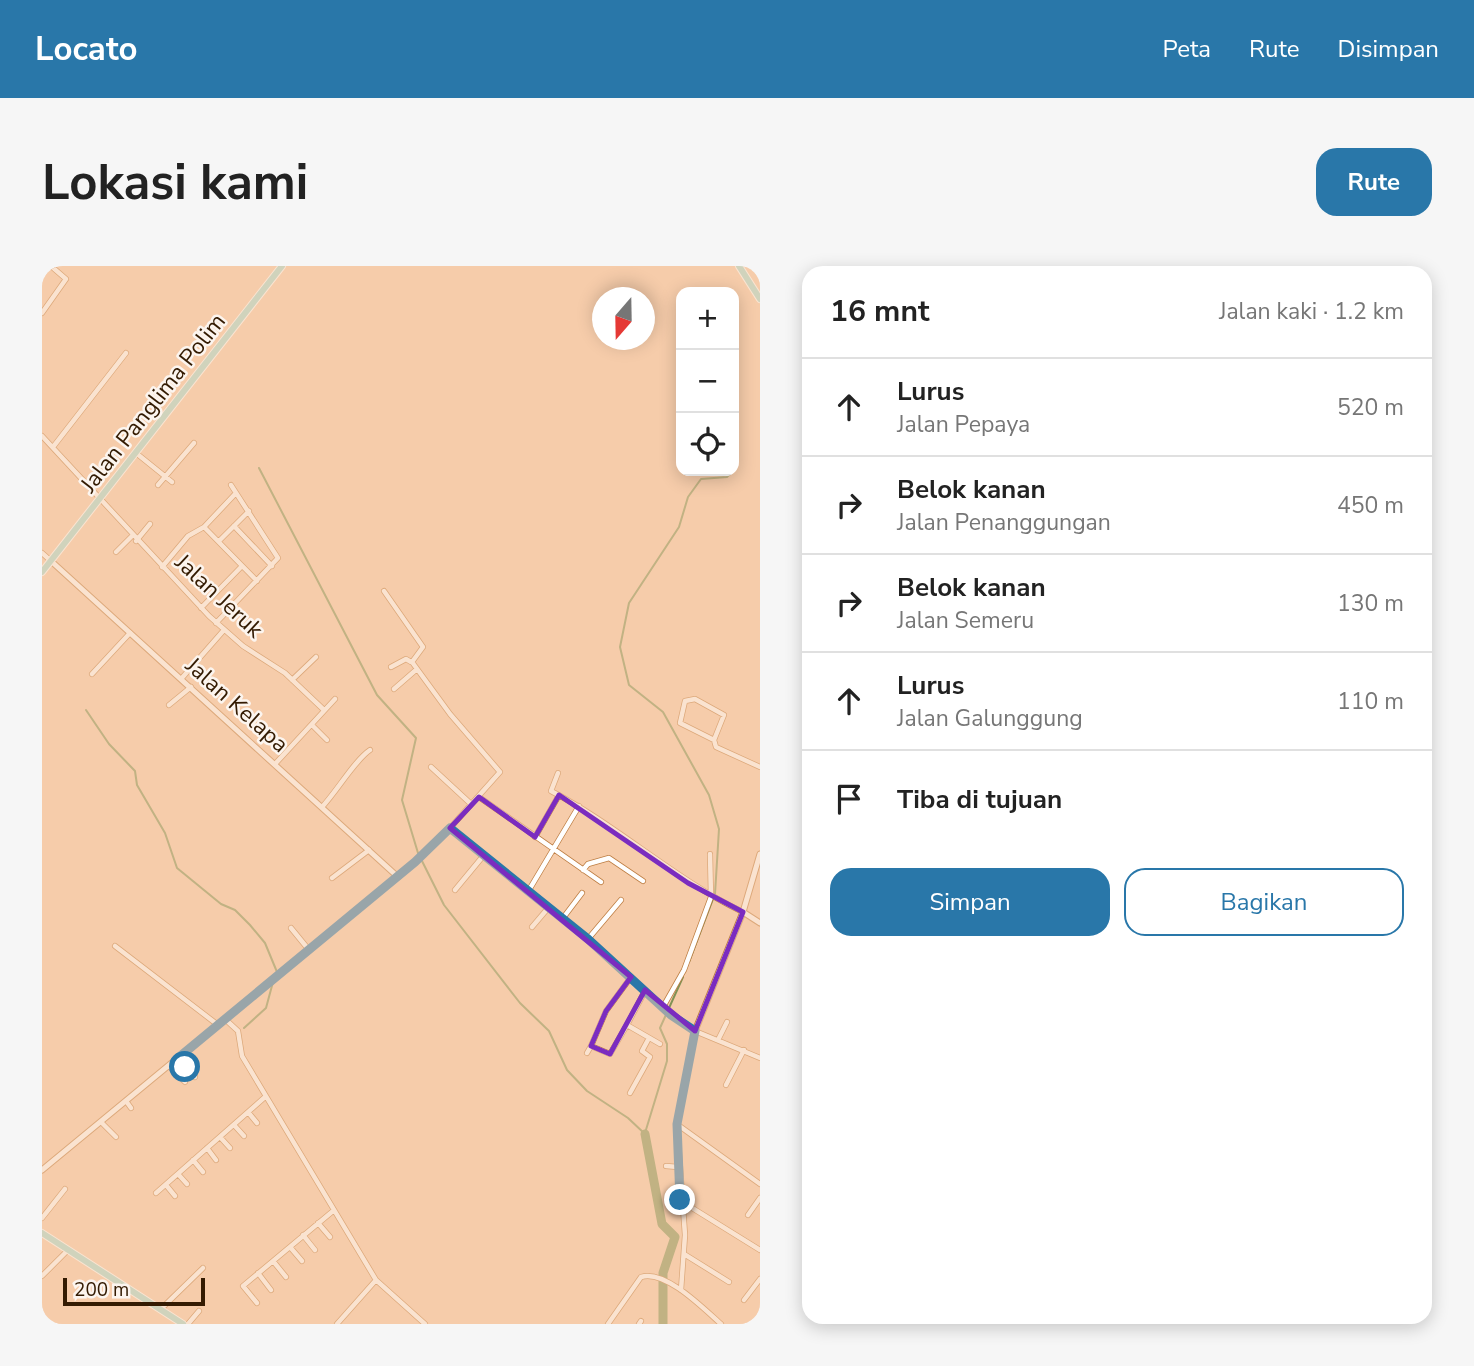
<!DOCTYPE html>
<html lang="id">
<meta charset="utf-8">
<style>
:root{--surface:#fff;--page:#f6f6f6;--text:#222;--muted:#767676;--line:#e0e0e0;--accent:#2977a9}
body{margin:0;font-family:"Nunito Sans",sans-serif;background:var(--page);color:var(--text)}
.controls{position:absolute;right:21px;top:21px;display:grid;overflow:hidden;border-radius:14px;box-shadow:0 4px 18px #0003}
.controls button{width:63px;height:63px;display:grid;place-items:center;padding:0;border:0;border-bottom:2px solid var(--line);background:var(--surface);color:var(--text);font:35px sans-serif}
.compass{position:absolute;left:550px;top:21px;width:63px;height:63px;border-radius:50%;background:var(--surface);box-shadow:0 4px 18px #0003;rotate:200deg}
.scale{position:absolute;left:21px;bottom:18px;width:142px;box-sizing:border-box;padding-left:7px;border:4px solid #341b02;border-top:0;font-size:19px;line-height:24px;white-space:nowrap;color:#341b02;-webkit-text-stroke:5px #fcf5ef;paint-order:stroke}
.stop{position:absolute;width:21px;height:21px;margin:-16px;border:5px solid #2977a9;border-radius:50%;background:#fff}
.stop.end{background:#2977a9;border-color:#fff;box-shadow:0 2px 7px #0008}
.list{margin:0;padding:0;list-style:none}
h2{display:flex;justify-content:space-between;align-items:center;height:91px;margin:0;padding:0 28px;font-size:30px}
h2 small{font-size:23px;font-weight:400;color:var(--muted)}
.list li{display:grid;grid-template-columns:46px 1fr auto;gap:21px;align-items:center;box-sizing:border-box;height:98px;padding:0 28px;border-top:2px solid var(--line)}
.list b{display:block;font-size:26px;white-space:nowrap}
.list p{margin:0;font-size:23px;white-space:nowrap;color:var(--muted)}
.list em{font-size:23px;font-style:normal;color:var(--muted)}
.actions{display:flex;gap:14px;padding:21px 28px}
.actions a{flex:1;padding:16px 0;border:2px solid var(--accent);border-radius:21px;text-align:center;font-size:24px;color:var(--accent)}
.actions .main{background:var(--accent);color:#fff}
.icon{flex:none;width:38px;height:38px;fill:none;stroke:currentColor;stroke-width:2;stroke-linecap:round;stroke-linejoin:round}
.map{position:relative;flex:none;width:718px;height:1058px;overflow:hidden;border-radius:21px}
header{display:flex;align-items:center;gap:42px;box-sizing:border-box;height:98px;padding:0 35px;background:var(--accent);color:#fff}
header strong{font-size:33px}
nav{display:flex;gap:38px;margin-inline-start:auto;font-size:24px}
.intro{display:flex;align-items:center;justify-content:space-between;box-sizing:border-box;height:168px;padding:0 42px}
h1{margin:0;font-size:49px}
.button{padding:18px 32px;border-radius:21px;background:var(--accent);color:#fff;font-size:24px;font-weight:700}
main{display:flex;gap:42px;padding:0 42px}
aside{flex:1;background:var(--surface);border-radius:21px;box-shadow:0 4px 18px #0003}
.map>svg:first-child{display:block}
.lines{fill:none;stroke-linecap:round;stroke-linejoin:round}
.stream{stroke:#819255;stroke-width:2}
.river{stroke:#819255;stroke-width:9}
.minor-casing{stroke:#be7e43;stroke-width:6}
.tertiary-casing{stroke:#be7e43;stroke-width:7}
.primary-casing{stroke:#fff;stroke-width:8}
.minor{stroke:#fff;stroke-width:4.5}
.tertiary{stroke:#fff;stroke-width:5}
.primary{stroke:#a3dcd2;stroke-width:6}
.route{stroke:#2977a9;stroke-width:9}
.marked{fill:none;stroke:#7b2cbf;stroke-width:5;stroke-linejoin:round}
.labels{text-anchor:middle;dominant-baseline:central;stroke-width:5;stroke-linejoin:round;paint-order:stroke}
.street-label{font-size:23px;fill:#341b02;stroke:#fcf5ef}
</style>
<header>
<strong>Locato</strong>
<nav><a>Peta</a><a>Rute</a><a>Disimpan</a></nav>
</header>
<div class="intro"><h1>Lokasi kami</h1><a class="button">Rute</a></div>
<main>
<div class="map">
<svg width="718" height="1058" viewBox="0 0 718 1058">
<rect width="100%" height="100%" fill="#f6ccaa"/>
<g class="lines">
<path class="stream" d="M217 202 335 429 374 472 360 534 376 587 402 639 478 737 507 765 525 804 545 825 586 852 603 868
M692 204 694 202
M44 444 67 478 93 505 95 519 123 567 135 602 179 638 193 644 208 659 223 677 235 706
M673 628 677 563 667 529 621 446 587 419 578 381 587 337 637 261 646 231 659 213 685 211 691 205
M647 696 671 633
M202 762 224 742 231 716
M603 867 625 795V778L618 762 641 711"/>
<path class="river" d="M603 868 620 958 633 971 621 1007V1058"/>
<defs>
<path id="minor" d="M0 47 24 13 9 0
M0 170 167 350 201 380 243 407 282 444
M11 181 84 87
M94 187 130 216
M116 219 152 177
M192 260 230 300
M162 261 194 227
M94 275 108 258
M177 275 207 245
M74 286 90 270
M0 287 9 295
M120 301 146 270 162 261 215 315
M342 325 381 381 370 396 408 448 458 506 408 562
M159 342 200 300
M174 357 236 292 189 219
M349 401 364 393 369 396
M50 408 88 367
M139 413 182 364
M250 414 274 391
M352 423 375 403
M127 439 149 421
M270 459 285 474
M672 474 638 457 643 435 653 433 682 449 672 474 674 481 718 501
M233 498 293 433
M389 501 429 538
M516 507 509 525C576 560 632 613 701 646
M437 531 559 616
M280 541C295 525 313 494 328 484
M493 571 517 529
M541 604 546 598 567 592 601 615
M290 612 327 584
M413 624 442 589
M487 624 537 540
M521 652 540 627
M490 661 507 641
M249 662 267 684
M546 673 579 634
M73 680 176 759
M603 725 585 759 618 778
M621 741 642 704 669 631 668 588
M183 753 196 765 200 790 334 1014 295 1058
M676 774 685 756
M549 780 564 745 589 711
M545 787 549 780 568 788 585 759
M136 792 153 811
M127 800 143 816
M684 819 702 784
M588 827 608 791 600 785 607 772
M84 835 89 842
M206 846 215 857
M59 856 74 871
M192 859 202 870
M636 859 718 918
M178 871 188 882
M165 882 174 894
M151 894 161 906
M624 900 636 901
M136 908 145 918
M124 919 133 930
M114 927 223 831
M639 935 718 984
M706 949 718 932
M0 952 23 923
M276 957 288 971
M261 969 273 984
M248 981 260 995
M642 988 687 1016
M231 995 244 1011
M216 1007 229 1024
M0 1010 26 984
M334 1014 383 1058
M639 1024 643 969 635 858 653 765 718 792
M702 1034 718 1013
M215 1037 201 1020 291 945
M119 1043 161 1002
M146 1058 157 1045
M566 1058 599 1011C623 1003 662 1043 679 1058
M597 1058 599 1055"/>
<path id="tertiary" d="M9 295 356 611
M701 646 718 657
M0 904 373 596 408 562 546 673 629 749 653 765 701 646 718 588"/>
<path id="primary" d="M697 0 718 33
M0 306 240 0
M0 967 141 1058"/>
</defs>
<use href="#minor" class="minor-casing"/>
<use href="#tertiary" class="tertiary-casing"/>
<use href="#primary" class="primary-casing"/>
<use href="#minor" class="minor"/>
<use href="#tertiary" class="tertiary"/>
<use href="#primary" class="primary"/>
</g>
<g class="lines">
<path class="route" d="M143 801 136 792 373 596 408 562 546 673 629 749 653 765 635 858 638 934"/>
</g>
<path d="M0 0H718V1058H0ZM517 529 646 617 701 646 653 765 603 724 568 788 549 780 564 745 589 711 408 562 437 531 493 571Z" fill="#f6ccaa" fill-opacity=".55" fill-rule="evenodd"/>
<path class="marked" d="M517 529 646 617 701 646 653 765 603 724 568 788 549 780 564 745 589 711 408 562 437 531 493 571Z"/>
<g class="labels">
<g class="street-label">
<text transform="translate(111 137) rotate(-52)">Jalan Panglima Polim</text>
<text transform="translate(177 330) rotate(43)">Jalan Jeruk</text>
<text transform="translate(195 439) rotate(42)">Jalan Kelapa</text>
</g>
</g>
</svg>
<div class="controls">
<button>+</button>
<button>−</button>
<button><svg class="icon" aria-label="locate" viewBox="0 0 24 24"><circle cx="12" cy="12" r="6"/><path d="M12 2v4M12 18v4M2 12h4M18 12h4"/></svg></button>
</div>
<svg class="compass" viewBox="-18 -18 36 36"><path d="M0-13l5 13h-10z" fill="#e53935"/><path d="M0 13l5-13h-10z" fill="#767676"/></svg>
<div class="scale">200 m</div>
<div class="stop" style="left:143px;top:801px"></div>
<div class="stop end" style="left:638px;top:934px"></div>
</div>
<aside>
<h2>16 mnt<small>Jalan kaki · 1.2 km</small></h2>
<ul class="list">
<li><svg class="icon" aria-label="ahead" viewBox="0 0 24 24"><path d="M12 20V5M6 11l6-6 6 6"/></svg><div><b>Lurus</b><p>Jalan Pepaya</p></div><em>520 m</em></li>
<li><svg class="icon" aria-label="right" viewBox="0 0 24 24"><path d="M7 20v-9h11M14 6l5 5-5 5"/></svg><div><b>Belok kanan</b><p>Jalan Penanggungan</p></div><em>450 m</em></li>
<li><svg class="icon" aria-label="right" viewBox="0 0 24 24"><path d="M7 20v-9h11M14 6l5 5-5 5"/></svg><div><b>Belok kanan</b><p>Jalan Semeru</p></div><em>130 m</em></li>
<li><svg class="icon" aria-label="ahead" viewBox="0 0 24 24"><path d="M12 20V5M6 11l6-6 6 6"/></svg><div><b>Lurus</b><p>Jalan Galunggung</p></div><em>110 m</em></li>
<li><svg class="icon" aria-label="arrive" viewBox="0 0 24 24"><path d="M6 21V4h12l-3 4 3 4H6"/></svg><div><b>Tiba di tujuan</b></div></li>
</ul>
<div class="actions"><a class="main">Simpan</a><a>Bagikan</a></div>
</aside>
</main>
